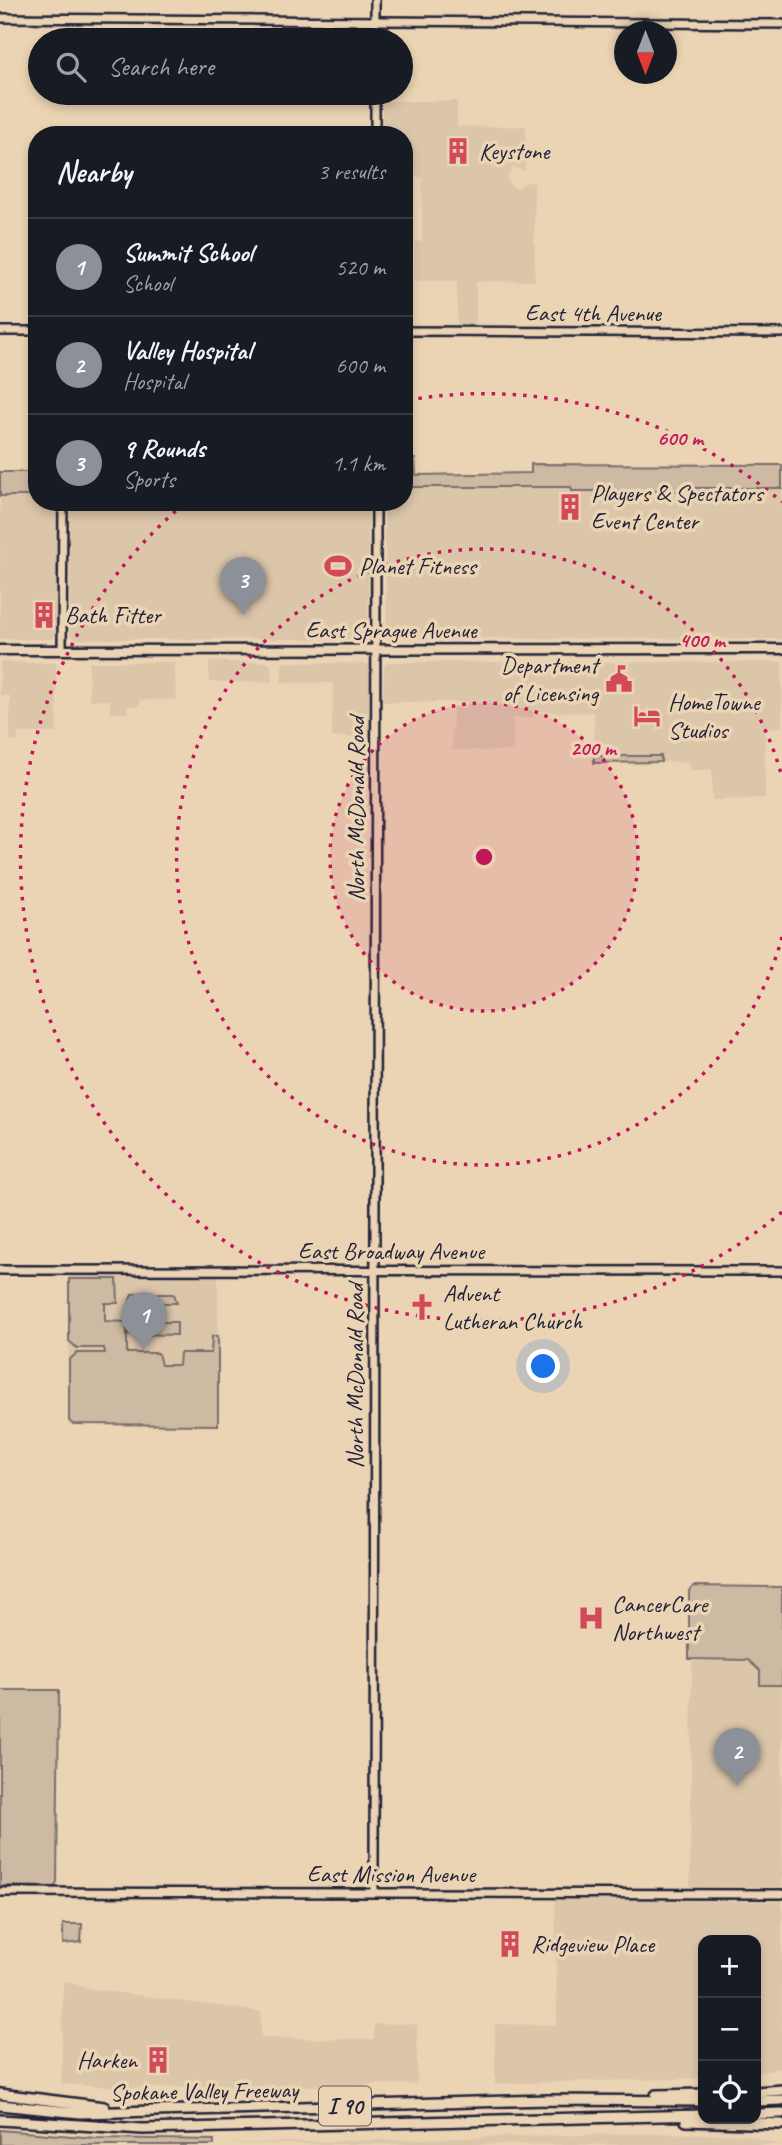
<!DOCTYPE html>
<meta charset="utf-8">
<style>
:root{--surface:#171b24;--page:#20242c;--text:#f1f3f6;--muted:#9ea1a6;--line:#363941;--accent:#8c9099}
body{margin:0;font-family:Caveat,sans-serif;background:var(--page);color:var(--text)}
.controls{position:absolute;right:21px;bottom:21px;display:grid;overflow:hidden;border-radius:14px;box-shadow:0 4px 10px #0003}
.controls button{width:63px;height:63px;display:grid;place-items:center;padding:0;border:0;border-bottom:2px solid var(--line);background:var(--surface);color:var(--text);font:35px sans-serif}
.compass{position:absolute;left:614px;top:21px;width:63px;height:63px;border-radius:50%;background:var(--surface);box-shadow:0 4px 10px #0003;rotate:180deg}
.you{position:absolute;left:544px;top:1367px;width:24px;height:24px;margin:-18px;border:5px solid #fff;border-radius:50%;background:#1a73e8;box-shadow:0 0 0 10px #1a73e833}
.badge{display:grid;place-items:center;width:46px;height:46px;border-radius:50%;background:var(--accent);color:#fff;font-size:23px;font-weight:700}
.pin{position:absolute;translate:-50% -58px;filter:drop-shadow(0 2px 4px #0008)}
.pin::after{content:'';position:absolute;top:37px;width:24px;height:21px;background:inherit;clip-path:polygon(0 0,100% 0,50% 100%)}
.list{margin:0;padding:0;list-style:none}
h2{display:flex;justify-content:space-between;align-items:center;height:91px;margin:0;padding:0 28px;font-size:30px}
h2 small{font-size:23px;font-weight:400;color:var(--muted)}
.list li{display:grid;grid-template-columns:46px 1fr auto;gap:21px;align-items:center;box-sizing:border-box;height:98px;padding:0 28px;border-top:2px solid var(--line)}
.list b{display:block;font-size:26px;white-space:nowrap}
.list p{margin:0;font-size:23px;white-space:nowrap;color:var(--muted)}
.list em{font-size:23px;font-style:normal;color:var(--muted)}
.icon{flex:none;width:38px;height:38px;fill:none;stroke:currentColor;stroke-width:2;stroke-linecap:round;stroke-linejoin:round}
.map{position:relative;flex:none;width:782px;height:2145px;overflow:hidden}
.search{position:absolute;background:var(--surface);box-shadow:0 4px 10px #0003;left:28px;top:28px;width:385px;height:77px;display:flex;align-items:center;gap:18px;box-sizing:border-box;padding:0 24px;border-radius:38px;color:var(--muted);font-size:26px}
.panel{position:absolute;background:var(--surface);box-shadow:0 4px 10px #0003;left:28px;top:126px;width:385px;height:385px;border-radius:28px}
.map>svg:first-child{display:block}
.built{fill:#dcc6aa}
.green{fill:#cebaa2;stroke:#786e6e;stroke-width:2}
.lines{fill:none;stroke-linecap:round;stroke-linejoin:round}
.secondary-casing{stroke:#22223b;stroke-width:12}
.primary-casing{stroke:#22223b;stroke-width:13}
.highway-casing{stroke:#22223b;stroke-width:14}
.secondary{stroke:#ebd4b3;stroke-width:7}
.primary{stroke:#ebd4b3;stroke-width:8}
.highway{stroke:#ebd4b3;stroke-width:9}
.ring{fill:none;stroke:#c2185b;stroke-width:3.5;stroke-dasharray:3.5 7}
.labels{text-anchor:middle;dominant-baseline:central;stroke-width:7;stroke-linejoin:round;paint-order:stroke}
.shield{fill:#ebd4b3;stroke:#5e575f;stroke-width:2}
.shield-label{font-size:23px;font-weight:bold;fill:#22223b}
.poi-label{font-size:24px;fill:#22223b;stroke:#ebd4b3;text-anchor:start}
.street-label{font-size:24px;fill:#22223b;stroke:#ebd4b3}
.centre{fill:#c2185b;stroke:#ebd4b3;stroke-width:3.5}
.ring-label{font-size:21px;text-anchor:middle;font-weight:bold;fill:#c2185b;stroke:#ebd4b3;stroke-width:7;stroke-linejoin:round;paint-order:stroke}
</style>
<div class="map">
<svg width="782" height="2145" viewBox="0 0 782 2145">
<rect width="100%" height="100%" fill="#ebd4b3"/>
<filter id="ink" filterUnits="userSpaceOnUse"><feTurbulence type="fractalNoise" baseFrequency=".0143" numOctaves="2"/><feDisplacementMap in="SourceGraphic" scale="14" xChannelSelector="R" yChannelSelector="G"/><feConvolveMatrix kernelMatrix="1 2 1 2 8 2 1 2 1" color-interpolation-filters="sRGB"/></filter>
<g filter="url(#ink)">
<path class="built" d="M382 101H457V127L526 126 525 171 513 167 507 178 510 185 517 188 527 182H534L535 281 476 282V329L457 328V281H414L415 242 422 241V177L404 176V135H381Z
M404 487H572V491H680V488H782V639L387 638 384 502H404Z
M0 496H37V502H57V633L52 639H0Z
M70 502H369L368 636 364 639H75L70 634Z
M0 662 56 663 57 733H18V741H10V696L0 695Z
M89 662H174L177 700H140V706H127V713H110V700H89Z
M209 662H267L271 665 272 682H209Z
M285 662 369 664 370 737H332L333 683H281L282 664Z
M389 662H782V727L765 728V798L712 800V770H689L688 762 594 763V713L533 711V718H513V751L452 750 453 708H467V702H383L384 667Z
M69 1275H218V1425L69 1424Z
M748 1660 760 1671 761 1685H782V1887H690L692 1661Z
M555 1899 782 1901V2068L756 2073V1940H703V2078L495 2084V2024L557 2025Z
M63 1981 92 1989 261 2012V2038L374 2039V2024H417V2084L140 2088 61 2084Z
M661 2133 745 2135 782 2145 214 2144Z"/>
<path class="green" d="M404 459H415L416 475 531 473V464L782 465V488H681L680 491H572L571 487H404Z
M0 472H37V496H0Z
M594 756H661V762L594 763Z
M69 1279H117L118 1303H105V1321L127 1322V1353H158L161 1365H179L180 1353H211L212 1336H218V1425L73 1424 69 1421V1360L77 1353H105L104 1348H77L69 1341Z
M132 1294H174L177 1303H129Z
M129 1322H177V1335L129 1334Z
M694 1586 782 1587V1685H760V1671L748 1660 689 1659V1591Z
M0 1690H59L57 1883 54 1887 0 1886Z
M63 1924H82L81 1942 63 1944Z
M0 2130 96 2138 214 2140V2145H0Z"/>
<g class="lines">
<defs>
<path id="secondary" d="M0 18 782 24
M375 40V0
M375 93V135
M0 331H37
M404 331 782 333
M62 650 63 502
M0 1270 782 1271
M0 1892 782 1894
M374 1893 376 502"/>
<path id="primary" d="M0 650 782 649"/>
<path id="highway" d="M756 2092 782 2090
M0 2094 104 2107
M656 2095 703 2094
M756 2101 782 2100
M0 2105 80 2113 547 2100 703 2101
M756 2114 782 2113
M0 2120 143 2129 703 2115
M686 2121 782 2124"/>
</defs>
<use href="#secondary" class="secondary-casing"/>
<use href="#primary" class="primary-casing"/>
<use href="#highway" class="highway-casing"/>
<use href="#secondary" class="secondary"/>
<use href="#primary" class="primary"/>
<use href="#highway" class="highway"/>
</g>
</g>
<circle cx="484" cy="857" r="154" fill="#c2185b" fill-opacity=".12"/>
<g class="ring">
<circle cx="484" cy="857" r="154"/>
<path d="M782 937A308 308 0 1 1 782 777"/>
<path d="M782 1212A463 463 0 1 1 186 502M408 400A463 463 0 0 1 782 502"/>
</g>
<defs>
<symbol id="building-bare" viewBox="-9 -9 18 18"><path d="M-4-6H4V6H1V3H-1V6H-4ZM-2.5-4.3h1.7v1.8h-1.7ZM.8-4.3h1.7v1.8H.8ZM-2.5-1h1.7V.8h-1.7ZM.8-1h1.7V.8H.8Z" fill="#d1495b" stroke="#ebd4b3" stroke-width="2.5" paint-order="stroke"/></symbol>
<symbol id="stadium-bare" viewBox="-9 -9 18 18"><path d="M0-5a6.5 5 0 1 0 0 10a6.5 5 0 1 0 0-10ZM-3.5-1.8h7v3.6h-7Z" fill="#d1495b" stroke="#ebd4b3" stroke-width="2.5" paint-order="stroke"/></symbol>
<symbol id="civic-bare" viewBox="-9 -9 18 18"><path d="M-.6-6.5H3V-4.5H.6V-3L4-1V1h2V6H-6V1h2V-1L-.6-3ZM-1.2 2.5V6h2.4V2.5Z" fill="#d1495b" stroke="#ebd4b3" stroke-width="2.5" paint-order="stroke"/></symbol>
<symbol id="hotel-bare" viewBox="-9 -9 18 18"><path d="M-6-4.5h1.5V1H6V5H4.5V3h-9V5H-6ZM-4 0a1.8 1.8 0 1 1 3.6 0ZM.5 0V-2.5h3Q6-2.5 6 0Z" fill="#d1495b" stroke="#ebd4b3" stroke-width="2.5" paint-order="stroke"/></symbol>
<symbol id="church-bare" viewBox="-9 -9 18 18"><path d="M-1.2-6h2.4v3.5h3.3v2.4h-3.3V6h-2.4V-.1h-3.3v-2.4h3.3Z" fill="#d1495b" stroke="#ebd4b3" stroke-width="2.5" paint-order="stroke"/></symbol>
<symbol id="hospital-bare" viewBox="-9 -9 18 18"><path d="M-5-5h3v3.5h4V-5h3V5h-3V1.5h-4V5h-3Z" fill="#d1495b" stroke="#ebd4b3" stroke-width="2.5" paint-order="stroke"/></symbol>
</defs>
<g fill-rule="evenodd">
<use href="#building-bare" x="439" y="132" width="38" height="38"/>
<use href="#building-bare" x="551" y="488" width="38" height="38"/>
<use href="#stadium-bare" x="319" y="547" width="38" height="38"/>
<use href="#building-bare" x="25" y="596" width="38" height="38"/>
<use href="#civic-bare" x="600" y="660" width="38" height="38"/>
<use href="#hotel-bare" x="628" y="697" width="38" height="38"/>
<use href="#church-bare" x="403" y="1288" width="38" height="38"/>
<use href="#hospital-bare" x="572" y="1599" width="38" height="38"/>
<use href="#building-bare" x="491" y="1925" width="38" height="38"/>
<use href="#building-bare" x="139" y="2041" width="38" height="38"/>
</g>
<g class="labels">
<rect class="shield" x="319" y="2086.5" width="52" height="39" rx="5"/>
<g class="shield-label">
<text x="345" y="2106">I 90</text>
</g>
<g class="poi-label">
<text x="479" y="151">Keystone</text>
<text x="591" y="493">Players &amp; Spectators<tspan x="591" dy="28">Event Center</tspan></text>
<text x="359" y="566">Planet Fitness</text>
<text x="65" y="615">Bath Fitter</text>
<text x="598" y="665" text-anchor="end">Department<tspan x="598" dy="28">of Licensing</tspan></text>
<text x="668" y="702">HomeTowne<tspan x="668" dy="28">Studios</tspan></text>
<text x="443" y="1293">Advent<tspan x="443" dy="28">Lutheran Church</tspan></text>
<text x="612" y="1604">CancerCare<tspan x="612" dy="28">Northwest</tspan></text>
<text x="531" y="1944">Ridgeview Place</text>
<text x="137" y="2060" text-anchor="end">Harken</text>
</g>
<g class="street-label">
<text x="593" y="313">East 4th Avenue</text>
<text x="391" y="630">East Sprague Avenue</text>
<text transform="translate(356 809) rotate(-90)">North McDonald Road</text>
<text x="391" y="1251">East Broadway Avenue</text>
<text transform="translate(355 1376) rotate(-90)">North McDonald Road</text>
<text x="391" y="1874">East Mission Avenue</text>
<text transform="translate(204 2091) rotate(-1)">Spokane Valley Freeway</text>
</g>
</g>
<circle cx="484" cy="857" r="10" class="centre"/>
<g class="ring-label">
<text x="680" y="445">600 m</text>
<text x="702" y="647">400 m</text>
<text x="593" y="755">200 m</text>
</g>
</svg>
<div class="controls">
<button>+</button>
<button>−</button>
<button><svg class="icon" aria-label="locate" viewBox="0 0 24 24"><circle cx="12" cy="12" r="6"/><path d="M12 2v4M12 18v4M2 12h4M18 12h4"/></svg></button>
</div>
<svg class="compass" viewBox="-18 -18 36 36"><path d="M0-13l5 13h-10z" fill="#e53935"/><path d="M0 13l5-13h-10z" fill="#9ea1a6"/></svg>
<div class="you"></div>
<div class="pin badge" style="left:144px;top:1350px">1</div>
<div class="pin badge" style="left:737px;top:1786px">2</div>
<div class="pin badge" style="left:243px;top:615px">3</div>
<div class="search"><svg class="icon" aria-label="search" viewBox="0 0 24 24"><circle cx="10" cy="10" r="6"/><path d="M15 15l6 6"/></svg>Search here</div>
<section class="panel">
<h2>Nearby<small>3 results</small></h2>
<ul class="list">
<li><span class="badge">1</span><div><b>Summit School</b><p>School</p></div><em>520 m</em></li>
<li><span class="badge">2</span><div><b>Valley Hospital</b><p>Hospital</p></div><em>600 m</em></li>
<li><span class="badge">3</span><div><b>9 Rounds</b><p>Sports</p></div><em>1.1 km</em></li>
</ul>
</section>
</div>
